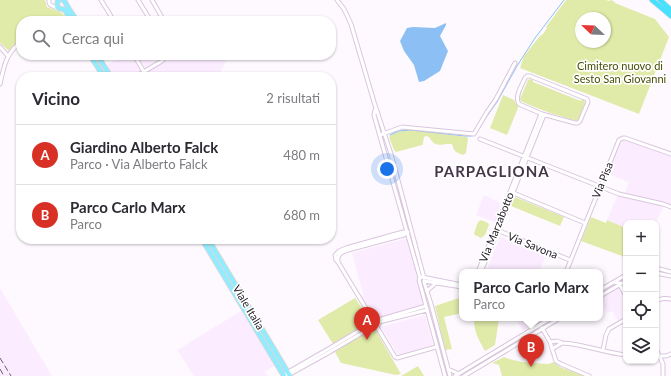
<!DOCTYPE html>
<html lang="it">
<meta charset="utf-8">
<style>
:root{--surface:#fff;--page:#f2f2f3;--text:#2b2b33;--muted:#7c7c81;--line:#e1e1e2;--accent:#d93025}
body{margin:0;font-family:Lato,sans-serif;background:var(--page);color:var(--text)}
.controls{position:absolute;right:12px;bottom:12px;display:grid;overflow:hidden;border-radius:8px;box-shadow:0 1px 3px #0004}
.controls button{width:36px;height:36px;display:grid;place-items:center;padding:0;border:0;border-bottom:1px solid var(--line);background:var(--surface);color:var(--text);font:20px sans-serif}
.compass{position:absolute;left:575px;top:12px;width:36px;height:36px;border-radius:50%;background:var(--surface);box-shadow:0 1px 3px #0004;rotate:293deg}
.you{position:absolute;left:387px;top:169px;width:14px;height:14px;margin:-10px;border:3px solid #fff;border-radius:50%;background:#1a73e8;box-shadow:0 0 0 6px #1a73e833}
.badge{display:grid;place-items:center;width:26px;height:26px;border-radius:50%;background:var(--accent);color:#fff;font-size:13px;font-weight:700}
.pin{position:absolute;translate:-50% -33px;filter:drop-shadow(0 1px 2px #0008)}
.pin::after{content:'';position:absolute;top:21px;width:14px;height:12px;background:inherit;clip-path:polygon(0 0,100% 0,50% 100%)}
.popup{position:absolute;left:459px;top:269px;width:144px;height:52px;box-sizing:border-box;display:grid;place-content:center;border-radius:8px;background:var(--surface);filter:drop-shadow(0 1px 3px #0005);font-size:13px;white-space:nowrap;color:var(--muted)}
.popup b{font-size:15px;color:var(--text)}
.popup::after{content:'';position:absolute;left:50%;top:100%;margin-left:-8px;border:8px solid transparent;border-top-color:var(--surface)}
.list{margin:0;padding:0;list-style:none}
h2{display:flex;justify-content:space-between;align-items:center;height:52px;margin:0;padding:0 16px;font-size:17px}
h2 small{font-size:13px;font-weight:400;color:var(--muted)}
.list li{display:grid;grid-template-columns:26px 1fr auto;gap:12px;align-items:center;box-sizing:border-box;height:60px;padding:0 16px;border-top:1px solid var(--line)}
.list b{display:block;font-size:15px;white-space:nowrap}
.list p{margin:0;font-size:13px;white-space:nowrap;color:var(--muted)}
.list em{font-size:13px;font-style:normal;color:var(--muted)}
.icon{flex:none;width:22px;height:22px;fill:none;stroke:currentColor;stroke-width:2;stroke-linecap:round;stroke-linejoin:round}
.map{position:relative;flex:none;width:671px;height:376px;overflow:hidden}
.search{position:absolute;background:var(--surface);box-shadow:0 1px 3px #0004;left:16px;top:16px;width:320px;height:44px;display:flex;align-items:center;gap:10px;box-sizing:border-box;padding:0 14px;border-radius:16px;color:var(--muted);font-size:15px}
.panel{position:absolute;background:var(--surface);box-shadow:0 1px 3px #0004;left:16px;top:72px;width:320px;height:172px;border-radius:16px}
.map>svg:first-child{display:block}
.built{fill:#fcecff}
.green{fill:#e1eba9;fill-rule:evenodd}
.water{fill:#8cc0f4}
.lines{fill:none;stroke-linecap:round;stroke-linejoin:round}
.stream{stroke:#8cc0f4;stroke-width:1}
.minor-casing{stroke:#dac6de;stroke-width:5}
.major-casing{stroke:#d8d7d8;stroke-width:6}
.highway-casing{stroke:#d8d7d8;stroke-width:6}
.minor{stroke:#fff;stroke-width:3}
.major{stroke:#8fedff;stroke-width:4}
.highway{stroke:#45e1ff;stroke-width:4.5}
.rail{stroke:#655f67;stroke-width:1;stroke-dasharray:6 3;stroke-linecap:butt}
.labels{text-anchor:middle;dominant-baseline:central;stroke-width:3.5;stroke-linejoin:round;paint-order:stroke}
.park-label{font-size:11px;fill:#484e07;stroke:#fff}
.street-label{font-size:11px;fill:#272029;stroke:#fff}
.district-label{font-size:15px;font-weight:bold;letter-spacing:1px;fill:#46364a;stroke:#fff}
</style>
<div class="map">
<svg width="671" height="376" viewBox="0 0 671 376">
<rect width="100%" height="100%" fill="#fdf9fe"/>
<path class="built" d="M123 55H132L141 71 130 77H114L107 65Z
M137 55H160L162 58 145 68Z
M175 55H229L218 77H139Z
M623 139 671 154V207L664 204 656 223H626V228L607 220 619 193 624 195 629 182 606 173 618 143Z
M484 195 500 203 497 223 476 215Z
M500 237 526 247 527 246 547 254 539 272H486Z
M408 238 424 307 378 318 373 317 362 297 363 294 352 253Z
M0 288 17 317 52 376H0Z
M617 288H619L626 300V316L618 321 613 311 607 313 600 298Z
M241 311 276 365 266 371 265 372 268 376H194L177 350Z
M425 315 433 345 398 355 381 327Z
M515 318H543L542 320 523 331Z"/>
<path class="green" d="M0 0H45L47 7C57 12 62 9 67 21H21V39L9 51 0 43Z
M566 0H606L609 1 611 0 615 2V3L655 19 669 37 639 114 520 68 524 56 540 36 543 34 547 28 546 27ZM581 18H605V42H581Z
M530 79 533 80V82L581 101 582 99 584 100 585 102 579 119 577 121C557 115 539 110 521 101L520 99 528 80Z
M503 95 514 100 516 104 518 106V108L507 135 490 128Z
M410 130 467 137 468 139 466 153 463 155C456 152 454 152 452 144 440 143 436 149 429 137L426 136 424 137 423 143 422 145 396 152 394 150 389 137C394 131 403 131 410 130Z
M515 197 564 217 560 226 511 206Z
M591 217 606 223 607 220 626 228V262L622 256 581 241Z
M481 220 488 223 489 225 485 235 481 238 475 235 474 233 478 222Z
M462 297V313L444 317 452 349 445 350 435 306Z
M355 298 370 320 369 323 333 344 318 320Z
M474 318H499L495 345 485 351C478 338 474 333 474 318Z
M371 328 375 329 401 374 396 375 341 363 335 352Z
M504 357C518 363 534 363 549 364L553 362 560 367 584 376H502L499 365 496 364 492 363Z
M418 366 424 376H401Z"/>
<path class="water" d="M446 23V25L440 36 448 51 440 71 424 81 419 82 414 65 404 51 400 41 407 28 413 27 435 28Z"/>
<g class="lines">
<path class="stream" d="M390 135 399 131 410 130 465 136H471L475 135 487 116 497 102 517 66 535 38 564 0"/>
<defs>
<path id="minor" d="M49 0C48 6 53 6 58 8
M101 0 114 21
M138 0 151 21
M152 0 164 21
M337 0 344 9 351 24 374 102 391 154 424 278
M158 21H159
M0 47 8 56
M134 55 144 72
M527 76H530L587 99 588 102 580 121 578 123H575L542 114 519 104C514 97 522 85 525 78Z
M135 77 162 61 167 55
M0 84C4 66 6 53 21 42
M376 109 375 110 374 115 420 278
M380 135 402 127 474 134 487 112 496 99 515 63
M480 139 619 194 663 204 671 207
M511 192 585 223
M497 230 570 260
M338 261C337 254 342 252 348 250L404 235 407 232
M656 268 671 272
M478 272 541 114
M481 272 544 115
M566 272 619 140 623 138H625L671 154
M656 273 671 276
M424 281 462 287
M424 282 431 304 450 376
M614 282 619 283 626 296
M600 290 626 275
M427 291 436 283
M600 296 626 281
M656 301C662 298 665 298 671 299
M371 323a4 4 0 1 1 8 0a4 4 0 1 1-8 0Z
M373 320 338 262 336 260 335 255 339 251 346 248 403 232H408
M378 320 426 306
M379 322 427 310
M377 327 395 357 397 358 436 347
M542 328 550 342 556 361 561 364 589 376
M550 342 557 341 562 343C584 344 605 353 626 355
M552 349 562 343
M656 349 663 364V376
M603 350 606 335 609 329 626 319
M656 356H666L671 354
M448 369 459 374
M289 373H292L328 353 372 327
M285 376 290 371 330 348 370 324
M445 376 419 280 420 278 422 277 462 285
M455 376 551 318
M464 376 560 318"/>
<path id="major" d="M58 0C56 10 57 7 65 10L71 21
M63 0 65 2C68 8 73 15 77 21
M90 55 104 77
M97 55 111 77
M202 239 284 376
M208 239 290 376"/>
<path id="highway" d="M652 0 664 10 671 16
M660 0 671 10"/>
</defs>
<use href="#minor" class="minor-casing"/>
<use href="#major" class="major-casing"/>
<use href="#highway" class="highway-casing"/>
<use href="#minor" class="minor"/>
<use href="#major" class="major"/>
<use href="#highway" class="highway"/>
<path class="rail" d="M0 358 11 376
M0 369 4 376"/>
</g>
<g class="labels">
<g class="park-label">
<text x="620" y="65">Cimitero nuovo di<tspan x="620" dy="13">Sesto San Giovanni</tspan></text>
</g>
<g class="street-label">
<text transform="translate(602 180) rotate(-68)">Via Pisa</text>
<text transform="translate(496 227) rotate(-68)">Via Marzabotto</text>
<text transform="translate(533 245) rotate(22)">Via Savona</text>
<text transform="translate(249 307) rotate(59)">Viale Italia</text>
</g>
<g class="district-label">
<text x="492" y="171">PARPAGLIONA</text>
</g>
</g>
</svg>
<div class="controls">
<button>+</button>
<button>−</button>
<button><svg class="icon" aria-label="locate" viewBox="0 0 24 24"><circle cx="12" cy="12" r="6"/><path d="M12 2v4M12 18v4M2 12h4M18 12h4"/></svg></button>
<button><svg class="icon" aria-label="layers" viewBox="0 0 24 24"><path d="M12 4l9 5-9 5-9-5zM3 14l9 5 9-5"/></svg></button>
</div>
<svg class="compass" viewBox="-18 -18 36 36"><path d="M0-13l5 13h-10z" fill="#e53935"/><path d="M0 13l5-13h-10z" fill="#7c7c81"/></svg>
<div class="you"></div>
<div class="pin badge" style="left:367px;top:340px">A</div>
<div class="pin badge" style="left:531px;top:367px">B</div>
<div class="popup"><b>Parco Carlo Marx</b>Parco</div>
<div class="search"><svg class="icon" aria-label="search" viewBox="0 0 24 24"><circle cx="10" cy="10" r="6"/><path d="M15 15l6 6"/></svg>Cerca qui</div>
<section class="panel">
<h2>Vicino<small>2 risultati</small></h2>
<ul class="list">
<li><span class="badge">A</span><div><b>Giardino Alberto Falck</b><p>Parco · Via Alberto Falck</p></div><em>480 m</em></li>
<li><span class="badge">B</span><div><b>Parco Carlo Marx</b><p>Parco</p></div><em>680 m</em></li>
</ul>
</section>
</div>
